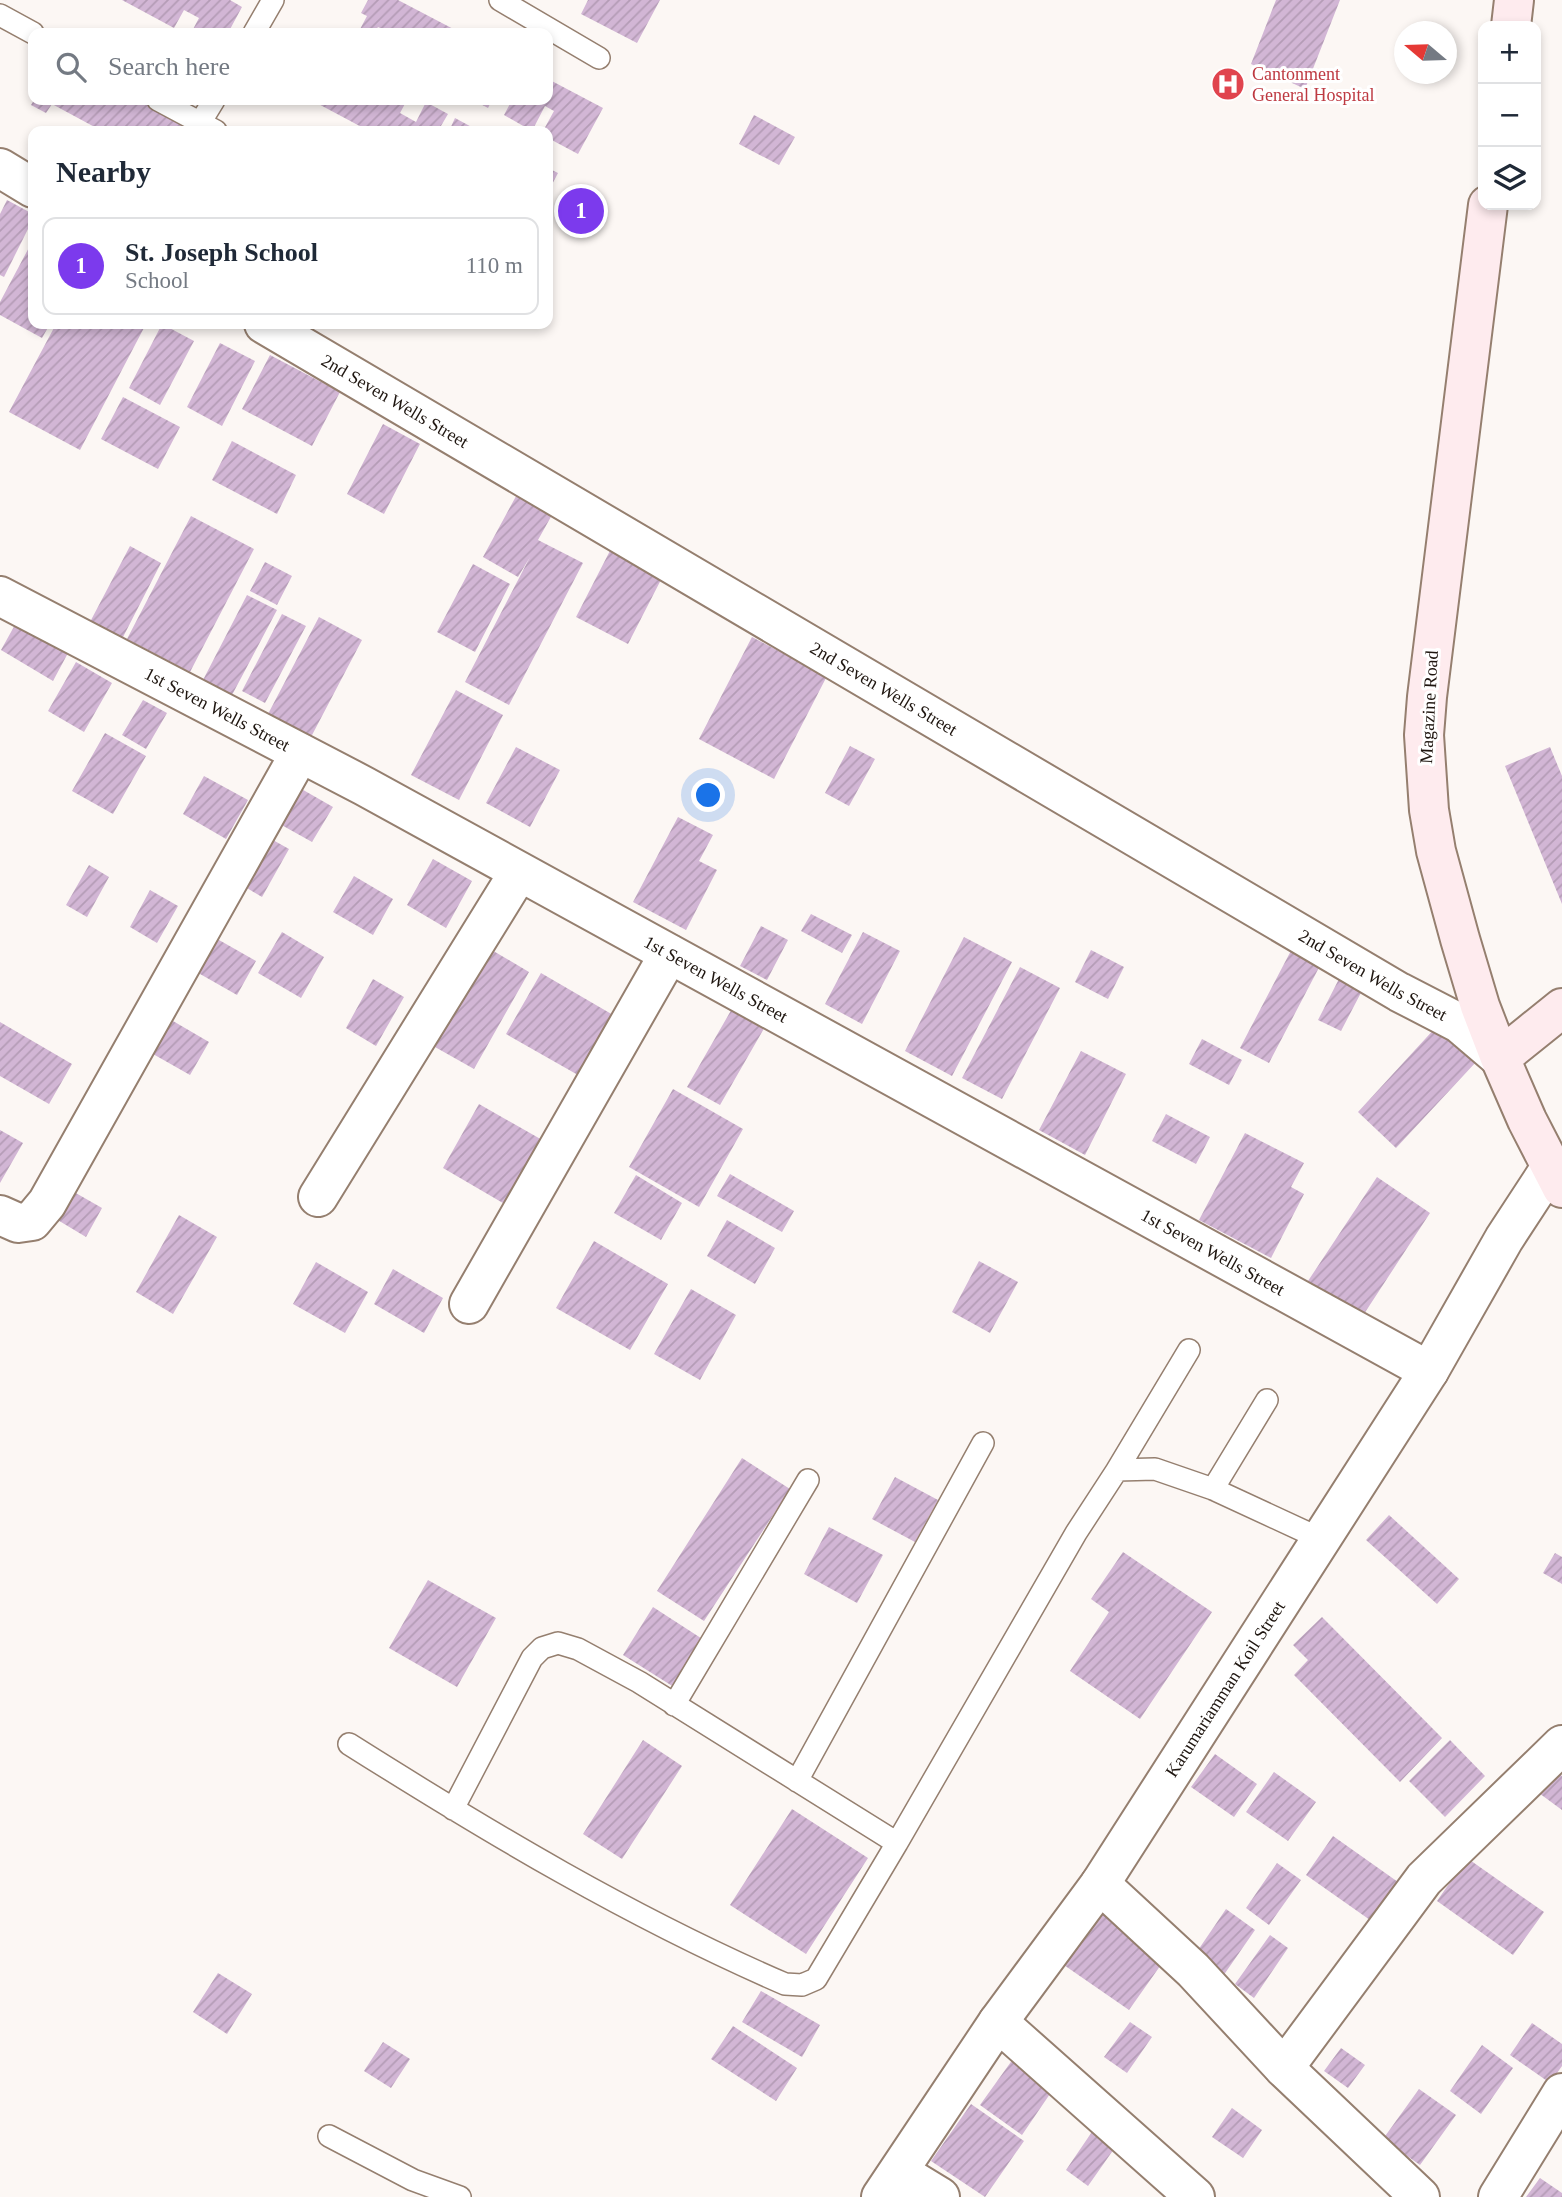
<!DOCTYPE html>
<meta charset="utf-8">
<style>
:root{--surface:#fff;--page:#f2f2f3;--text:#1f2937;--muted:#747a83;--line:#e0e1e3;--accent:#7c3aed}
body{margin:0;font-family:"Times New Roman",serif;background:var(--page);color:var(--text)}
.controls{position:absolute;right:21px;top:21px;display:grid;overflow:hidden;border-radius:14px;box-shadow:0 4px 10px #0003}
.controls button{width:63px;height:63px;display:grid;place-items:center;padding:0;border:0;border-bottom:2px solid var(--line);background:var(--surface);color:var(--text);font:35px sans-serif}
.compass{position:absolute;left:1394px;top:21px;width:63px;height:63px;border-radius:50%;background:var(--surface);box-shadow:0 4px 10px #0003;rotate:289deg}
.you{position:absolute;left:709px;top:796px;width:24px;height:24px;margin:-18px;border:5px solid #fff;border-radius:50%;background:#1a73e8;box-shadow:0 0 0 10px #1a73e833}
.badge{display:grid;place-items:center;width:46px;height:46px;border-radius:50%;background:var(--accent);color:#fff;font-size:23px;font-weight:700}
.pin{position:absolute;translate:-50% -50%;border:4px solid #fff;box-shadow:0 2px 7px #0006}
.list{margin:0;padding:0;list-style:none}
h2{display:flex;justify-content:space-between;align-items:center;height:91px;margin:0;padding:0 28px;font-size:30px}
h2 small{font-size:23px;font-weight:400;color:var(--muted)}
.list li{display:grid;grid-template-columns:46px 1fr auto;gap:21px;align-items:center;box-sizing:border-box;height:98px;margin:0 14px 14px;padding:0 14px;border:2px solid var(--line);border-radius:14px}
.list b{display:block;font-size:26px;white-space:nowrap}
.list p{margin:0;font-size:23px;white-space:nowrap;color:var(--muted)}
.list em{font-size:23px;font-style:normal;color:var(--muted)}
.icon{flex:none;width:38px;height:38px;fill:none;stroke:currentColor;stroke-width:2;stroke-linecap:round;stroke-linejoin:round}
.map{position:relative;flex:none;width:1562px;height:2197px;overflow:hidden}
.search{position:absolute;background:var(--surface);box-shadow:0 4px 10px #0003;left:28px;top:28px;width:525px;height:77px;display:flex;align-items:center;gap:18px;box-sizing:border-box;padding:0 24px;border-radius:14px;color:var(--muted);font-size:26px}
.panel{position:absolute;background:var(--surface);box-shadow:0 4px 10px #0003;left:28px;top:126px;width:525px;height:203px;border-radius:14px}
.map>svg:first-child{display:block}
.building{fill:url(#building-hatch)}
.lines{fill:none;stroke-linecap:round;stroke-linejoin:round}
.lane-casing{stroke:#957f6f;stroke-width:24}
.street-casing{stroke:#957f6f;stroke-width:42}
.secondary-casing{stroke:#957f6f;stroke-width:42}
.lane{stroke:#fff;stroke-width:21}
.street{stroke:#fff;stroke-width:38}
.secondary{stroke:#feebee;stroke-width:38}
.labels{text-anchor:middle;dominant-baseline:central;stroke-width:6;stroke-linejoin:round;paint-order:stroke}
.health-label{font-size:18px;fill:#be3a42;stroke:#fff;text-anchor:start}
.street-label{font-size:18px;fill:#1f1610;stroke:#fff}
</style>
<div class="map">
<svg width="1562" height="2197" viewBox="0 0 1562 2197">
<defs>
<pattern id="building-hatch" width="6" height="6" patternUnits="userSpaceOnUse" patternTransform="scale(1.75)"><rect width="6" height="6" fill="#d2b6d5"/><path d="M-1 1l2-2M0 6l6-6M5 7l2-2" fill="none" stroke="#b49cb6"/></pattern>
</defs>
<rect width="100%" height="100%" fill="#fcf7f4"/>
<path class="building" d="M122 0H230L242 7 228 33H191L199 18 184 10 174 28Z
M368 0H398L461 33H391L378 27 374 33H358L367 16 361 13Z
M588 0H660L637 43 581 14Z
M1276 0H1340L1305 89 1251 64Z
M548 79 603 108 578 154 548 138V131H543L554 111 545 106 532 131 504 115 512 100H548Z
M34 100H140L198 131H102L52 104 46 113 31 105Z
M311 100H364L369 102 370 100H407L400 113 416 122 426 102 448 114 438 131H369Z
M473 100H492L488 108Z
M754 115 795 137 779 165 739 144Z
M455 118 479 131H449Z
M548 168 558 173 548 192Z
M7 200 33 214V219L4 277 0 275V214Z
M33 240V324H50L42 338 0 315V302Z
M56 324H146L80 450 9 412Z
M162 324 194 341 160 405 129 388Z
M220 343 255 361 222 426 187 407Z
M270 355 340 392 312 446 242 409Z
M123 397 180 427 158 469 101 439Z
M383 424 420 444 384 514 347 494Z
M232 441 296 475 277 514 212 480Z
M521 487 557 506 538 540 583 563 509 705 465 682 530 557 518 577 483 557Z
M191 516 254 549 190 672 127 639Z
M615 541 667 568 628 644 576 617Z
M130 546 161 563 122 639 90 622Z
M265 562 292 576 277 605 250 591Z
M473 564 510 584 475 652 437 632Z
M247 595 277 610 232 695 203 680Z
M282 614 306 626 265 703 242 691Z
M319 617 362 640 311 737 268 714Z
M16 623 68 653 53 681 1 650Z
M752 637 827 676 774 779 699 739Z
M76 662 112 683 84 732 48 711Z
M456 690 503 715 459 800 411 775Z
M143 700 167 713 146 749 122 735Z
M105 733 146 756 113 814 72 791Z
M850 746 875 759 849 806 825 793Z
M516 747 560 770 530 827 486 803Z
M1550 747 1562 776V904L1505 766Z
M204 776 248 800 226 839 183 814Z
M298 787 333 807 312 842 278 823Z
M678 817 713 835 699 861 717 870 686 930 633 902Z
M264 835 289 849 262 897 237 882Z
M433 859 472 881 446 928 407 905Z
M89 865 109 877 87 917 66 905Z
M354 876 393 899 373 935 333 912Z
M150 890 178 906 157 943 130 927Z
M811 914 852 935 842 953 801 931Z
M761 926 788 940 767 980 740 966Z
M282 932 324 957 301 998 258 973Z
M863 932 900 951 862 1024 825 1004Z
M212 936 256 961 237 995 193 970Z
M964 937 1012 962 952 1076 905 1051Z
M1295 943 1324 958 1269 1063 1240 1048Z
M490 949 529 972 474 1069 435 1047Z
M1091 950 1124 967 1108 999 1075 982Z
M1020 967 1060 988 1002 1099 962 1078Z
M541 973 620 1019 585 1079 506 1034Z
M1341 975 1364 987 1341 1031 1318 1020Z
M373 979 404 997 376 1046 346 1028Z
M733 1007 766 1025 720 1105 687 1087Z
M173 1021 209 1042 190 1075 153 1054Z
M0 1022 72 1064 49 1104 0 1076Z
M1437 1026 1476 1062 1396 1148 1358 1112Z
M1202 1039 1242 1060 1229 1085 1189 1064Z
M1081 1051 1126 1074 1085 1155 1039 1130Z
M673 1089 743 1129 699 1207 629 1167Z
M479 1104 544 1141 508 1206 443 1168Z
M1166 1114 1210 1137 1196 1164 1152 1141Z
M0 1130 23 1143 0 1183Z
M1245 1133 1304 1163 1291 1187 1304 1194 1271 1258 1199 1220Z
M730 1174 794 1211 782 1232 717 1196Z
M636 1175 682 1203 661 1240 614 1213Z
M1377 1177 1430 1213 1362 1317 1308 1281Z
M67 1188 102 1208 86 1237 51 1216Z
M179 1215 217 1237 173 1314 136 1292Z
M727 1220 775 1248 755 1284 707 1256Z
M594 1241 668 1284 630 1350 556 1308Z
M979 1261 1018 1282 990 1333 952 1312Z
M316 1262 368 1292 345 1333 293 1304Z
M393 1269 443 1298 424 1333 374 1304Z
M691 1289 736 1315 700 1380 654 1354Z
M742 1458 790 1489 704 1621 657 1591Z
M895 1477 938 1500 915 1542 872 1519Z
M1389 1515 1459 1579 1437 1604 1366 1540Z
M829 1527 883 1555 857 1603 804 1574Z
M1123 1552 1212 1612 1140 1719 1070 1671 1109 1612 1091 1599Z
M1555 1553 1562 1557V1584L1543 1573Z
M428 1580 496 1618 457 1687 389 1648Z
M653 1607 707 1642 677 1689 623 1655Z
M1322 1617 1442 1738 1400 1782 1294 1675 1308 1660 1293 1645Z
M643 1740 682 1766 622 1859 583 1834Z
M1450 1740 1485 1776 1445 1817 1409 1781Z
M1215 1754 1257 1784 1234 1817 1191 1787Z
M1544 1763 1562 1776V1810L1528 1785Z
M1274 1772 1316 1802 1288 1841 1246 1812Z
M792 1809 868 1858 806 1954 730 1905Z
M1333 1836 1398 1882 1370 1920 1306 1875Z
M1467 1858 1544 1912 1513 1955 1437 1901Z
M1277 1863 1301 1880 1269 1925 1246 1908Z
M1102 1905 1170 1952 1129 2010 1061 1963Z
M1226 1909 1255 1930 1221 1979 1192 1959Z
M1270 1935 1288 1948 1254 1998 1235 1984Z
M218 1973 252 1994 227 2034 193 2012Z
M761 1991 820 2025 802 2057 742 2022Z
M1130 2022 1152 2037 1127 2073 1104 2057Z
M1532 2023 1562 2044V2066L1550 2083 1510 2055Z
M733 2026 797 2068 776 2101 711 2059Z
M383 2042 410 2059 391 2088 364 2071Z
M1482 2045 1513 2068 1481 2114 1450 2091Z
M1341 2048 1365 2065 1348 2088 1324 2071Z
M1013 2059 1054 2088 1022 2135 980 2105Z
M1419 2089 1456 2115 1420 2165 1383 2139Z
M971 2104 1024 2141 985 2197 931 2161Z
M1232 2108 1262 2130 1243 2158 1212 2137Z
M1098 2123 1121 2139 1088 2186 1066 2170Z
M1540 2178 1562 2193V2197H1526Z"/>
<g class="lines">
<defs>
<path id="lane" d="M500 0 599 58
M0 15 33 33
M254 33 273 0
M158 100 216 131
M200 123 214 100
M1117 1470 1189 1350
M1213 1489 1267 1400
M674 1705 808 1480
M349 1744C490 1833 632 1918 785 1984L802 1985 816 1979 897 1843
M797 1781 983 1443
M453 1809 532 1658 542 1648 558 1643 578 1649 639 1682 897 1843 1076 1533 1117 1470 1155 1469 1213 1489 1321 1539
M329 2136 413 2180 460 2197"/>
<g id="street">
<path d="M0 168 33 188"/>
<path id="s1" d="M264 324 1399 992 1459 1023 1500 1058"/>
<path id="s2" d="M0 596 364 786 1429 1371"/>
<path d="M318 1197 519 872"/>
<path d="M0 1215 18 1223 32 1221 47 1203 300 753"/>
<path d="M469 1304 669 954"/>
<path d="M1100 1884 1193 1970 1284 2068 1420 2197"/>
<path d="M998 2022 1195 2197"/>
<path d="M1284 2068 1424 1879 1562 1745"/>
<path d="M899 2172 940 2197"/>
<path id="s3" d="M881 2197 998 2022 1100 1884 1429 1371 1504 1239 1551 1167"/>
<path d="M1498 2197 1562 2093"/>
</g>
<path id="secondary" d="M1511 26 1514 0
M1488 205 1427 697 1424 735 1429 810 1436 851 1460 939 1480 1006 1500 1058 1527 1120 1562 1188
M1500 1058 1562 1008"/>
</defs>
<use href="#lane" class="lane-casing"/>
<use href="#street" class="street-casing"/>
<use href="#secondary" class="secondary-casing"/>
<use href="#lane" class="lane"/>
<use href="#street" class="street"/>
<use href="#secondary" class="secondary"/>
</g>
<defs>
<symbol id="hospital-disc" viewBox="-11 -11 22 22"><circle r="9.5" fill="#e0444e" stroke="#fff"/><path d="M-5-5h3v3.5h4V-5h3V5h-3V1.5h-4V5h-3Z" fill="#fff"/></symbol>
</defs>
<g fill-rule="evenodd">
<use href="#hospital-disc" x="1209" y="65" width="38" height="38"/>
</g>
<g class="labels">
<g class="health-label">
<text x="1252" y="74">Cantonment<tspan x="1252" dy="21">General Hospital</tspan></text>
</g>
<g class="street-label">
<text stroke="none"><textPath href="#s1" startOffset="152">2nd Seven Wells Street</textPath></text>
<text stroke="none"><textPath href="#s1" startOffset="719">2nd Seven Wells Street</textPath></text>
<text transform="translate(1429 707) rotate(-87)">Magazine Road</text>
<text stroke="none"><textPath href="#s2" startOffset="245">1st Seven Wells Street</textPath></text>
<text stroke="none"><textPath href="#s1" startOffset="1286">2nd Seven Wells Street</textPath></text>
<text stroke="none"><textPath href="#s2" startOffset="812">1st Seven Wells Street</textPath></text>
<text stroke="none"><textPath href="#s2" startOffset="1379">1st Seven Wells Street</textPath></text>
<text stroke="none"><textPath href="#s3" startOffset="614">Karumariamman Koil Street</textPath></text>
</g>
</g>
</svg>
<div class="controls">
<button>+</button>
<button>−</button>
<button><svg class="icon" aria-label="layers" viewBox="0 0 24 24"><path d="M12 4l9 5-9 5-9-5zM3 14l9 5 9-5"/></svg></button>
</div>
<svg class="compass" viewBox="-18 -18 36 36"><path d="M0-13l5 13h-10z" fill="#e53935"/><path d="M0 13l5-13h-10z" fill="#747a83"/></svg>
<div class="you"></div>
<div class="pin badge" style="left:581px;top:211px">1</div>
<div class="search"><svg class="icon" aria-label="search" viewBox="0 0 24 24"><circle cx="10" cy="10" r="6"/><path d="M15 15l6 6"/></svg>Search here</div>
<section class="panel">
<h2>Nearby<small></small></h2>
<ul class="list">
<li><span class="badge">1</span><div><b>St. Joseph School</b><p>School</p></div><em>110 m</em></li>
</ul>
</section>
</div>
